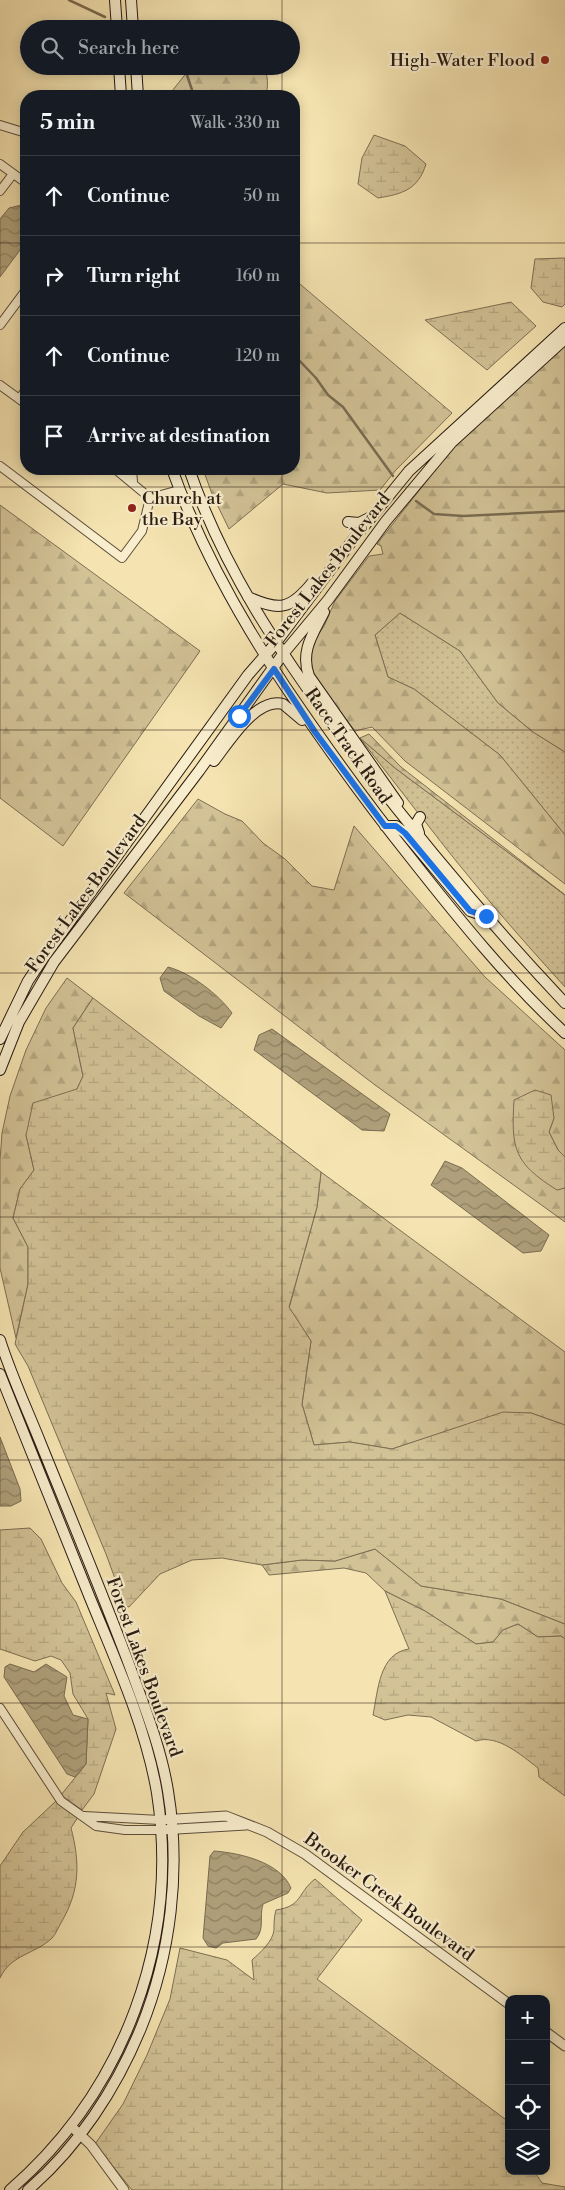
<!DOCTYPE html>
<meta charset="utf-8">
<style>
:root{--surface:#171b24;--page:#242831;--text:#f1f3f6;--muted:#9ea1a6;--line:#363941}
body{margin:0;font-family:"Libre Bodoni",serif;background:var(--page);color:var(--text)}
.controls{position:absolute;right:15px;bottom:15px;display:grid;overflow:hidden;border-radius:10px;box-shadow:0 2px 12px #0003}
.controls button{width:45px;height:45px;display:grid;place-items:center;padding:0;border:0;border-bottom:1px solid var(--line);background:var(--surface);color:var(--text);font:25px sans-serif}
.stop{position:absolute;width:15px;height:15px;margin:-11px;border:4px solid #1a73e8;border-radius:50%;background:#fff}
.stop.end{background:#1a73e8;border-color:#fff;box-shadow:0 1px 5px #0008}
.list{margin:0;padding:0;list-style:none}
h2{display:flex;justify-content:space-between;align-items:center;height:65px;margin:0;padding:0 20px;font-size:21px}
h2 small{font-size:16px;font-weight:400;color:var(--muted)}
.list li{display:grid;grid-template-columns:32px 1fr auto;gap:15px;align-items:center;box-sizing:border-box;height:80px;padding:0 20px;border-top:1px solid var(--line)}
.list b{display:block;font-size:19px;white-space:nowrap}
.list em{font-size:16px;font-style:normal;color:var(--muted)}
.icon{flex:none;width:28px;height:28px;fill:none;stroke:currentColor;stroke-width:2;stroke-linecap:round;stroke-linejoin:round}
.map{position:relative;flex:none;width:565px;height:2190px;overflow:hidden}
.search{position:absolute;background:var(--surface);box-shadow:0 2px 12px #0003;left:20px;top:20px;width:280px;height:55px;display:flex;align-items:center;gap:12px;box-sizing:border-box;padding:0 18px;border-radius:28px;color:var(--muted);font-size:19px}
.panel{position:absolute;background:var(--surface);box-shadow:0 2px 12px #0003;left:20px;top:90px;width:280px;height:385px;border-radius:20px}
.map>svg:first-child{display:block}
.grass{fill:url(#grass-dots);stroke:#7d6e54}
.forest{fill:url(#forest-firs);stroke:#7d6e54}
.wetland{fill:url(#wetland-marsh);stroke:#7d6e54}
.water{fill:url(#water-waves);stroke:#796b51}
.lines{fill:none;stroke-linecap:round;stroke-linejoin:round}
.stream{stroke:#796b51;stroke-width:2.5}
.minor-casing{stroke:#5b4d3a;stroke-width:10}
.tertiary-casing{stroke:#5b4d3a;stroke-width:11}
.secondary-casing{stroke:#281b12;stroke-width:12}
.minor{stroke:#f8edcc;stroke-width:8}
.tertiary{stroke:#f8edcc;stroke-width:9}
.secondary{stroke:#f8edcc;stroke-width:10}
.route{stroke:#1a73e8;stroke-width:6}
.grid{fill:none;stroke:#281b12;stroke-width:1;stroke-opacity:0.55}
.poi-dot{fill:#8f2418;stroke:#f8edcc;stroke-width:2}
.labels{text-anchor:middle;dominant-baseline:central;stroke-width:4.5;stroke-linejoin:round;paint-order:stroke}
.poi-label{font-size:18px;fill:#281b12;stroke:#f8edcc;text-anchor:end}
.street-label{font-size:18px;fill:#281b12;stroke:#f8edcc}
</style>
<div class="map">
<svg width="565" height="2190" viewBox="0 0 565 2190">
<defs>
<pattern id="grass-dots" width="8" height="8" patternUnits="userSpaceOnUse" patternTransform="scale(1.25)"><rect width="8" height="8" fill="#d2c296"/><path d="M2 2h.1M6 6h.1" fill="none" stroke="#b4a680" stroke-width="1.8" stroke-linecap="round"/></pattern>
<pattern id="forest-firs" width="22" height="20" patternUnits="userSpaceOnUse" patternTransform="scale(1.25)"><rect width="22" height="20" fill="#d2c296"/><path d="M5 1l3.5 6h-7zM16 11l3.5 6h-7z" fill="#b4a680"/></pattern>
<pattern id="wetland-marsh" width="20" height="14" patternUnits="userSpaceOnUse" patternTransform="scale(1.25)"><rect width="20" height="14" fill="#d2c296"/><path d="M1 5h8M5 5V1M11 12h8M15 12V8" fill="none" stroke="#b4a680"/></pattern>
<pattern id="water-waves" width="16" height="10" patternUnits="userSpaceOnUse" patternTransform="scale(1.25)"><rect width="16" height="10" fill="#afa07b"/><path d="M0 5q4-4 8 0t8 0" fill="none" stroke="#8e8263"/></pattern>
</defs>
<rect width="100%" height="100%" fill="#f5e4b1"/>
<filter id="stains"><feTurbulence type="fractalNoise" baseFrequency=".004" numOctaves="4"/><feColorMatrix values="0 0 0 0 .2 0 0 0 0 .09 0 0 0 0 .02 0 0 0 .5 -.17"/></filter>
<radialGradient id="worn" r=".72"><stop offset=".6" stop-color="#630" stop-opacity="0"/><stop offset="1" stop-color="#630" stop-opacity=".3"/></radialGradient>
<path class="grass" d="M400 613 460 651 498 703 533 732 565 752V835L500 755 414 689 388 677 375 635Z
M360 738 395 768 565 895V987C516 933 468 878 424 820L426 818 420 811 418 813Z"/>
<path class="forest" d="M192 66H262C269 74 268 86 266 96H168Z
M294 279 452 413 395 471 380 490 327 493 283 484 229 529 212 494 203 469H294Z
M565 345V752L533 732 498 703 460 651 400 613 375 635 388 677 414 689 500 755 565 835V884L405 761 372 727 355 731 315 678 311 662V652L314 641 324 626 335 601 369 556 383 554 381 546 377 544 455 445Z
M0 505 200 651 63 846 0 798Z
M369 734 401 767 565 895 395 768 360 738Z
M198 799 225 814 242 821 263 843 285 859 312 886 334 890 354 826 485 977 565 1050V1157L558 1150 549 1132 554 1118 535 1090 557 1189 565 1188V1222L375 1085 124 893Z
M67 978 93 998 73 1028 83 1076 77 1089 26 1135 34 1170 20 1189 13 1218 28 1247V1284L16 1338 0 1268V1160L2 1133 10 1096 26 1050 46 1008Z
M321 1172 565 1352V1425L531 1413H503L392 1449 350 1442 314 1445 302 1404 311 1341 289 1308 317 1207Z
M375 1549 421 1586 501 1599 565 1624V1639L561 1636 538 1637 518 1624 503 1630 493 1642 476 1644 425 1611 385 1591 366 1573 344 1568 269 1575 262 1565 302 1560 335 1561Z"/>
<path class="wetland" d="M374 135 405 146 426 164C418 190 402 194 378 198L358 184 362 158Z
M565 258V304L562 307 543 302 531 288 535 259Z
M511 302 536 326 487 370 425 320Z
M93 998 321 1172 317 1207 289 1307 311 1341 302 1404 314 1445 350 1442 392 1449 503 1412 531 1413 565 1425V1624L501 1599 421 1586 375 1549 335 1561 302 1560 262 1565 222 1558 192 1560 160 1574 129 1607 125 1606 106 1554 28 1366 15 1344 28 1284V1247L13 1218 20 1189 34 1170 26 1135 33 1103 77 1089 83 1076 73 1028Z
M535 1090 551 1095 554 1118 549 1132 558 1150 565 1157V1188L557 1190C514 1163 511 1149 514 1100Z
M30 1528 41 1539 62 1583 76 1602 115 1695 106 1693 116 1729 94 1794 82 1810 61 1795 86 1764 88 1719 73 1694 70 1673 61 1660 51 1656 35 1661 0 1649V1530Z
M385 1591 425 1611 476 1644 493 1642 503 1630 518 1624 538 1637 561 1636 565 1639V1796L539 1777 538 1768C521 1755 498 1734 476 1741L431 1717 408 1715 385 1720 373 1715C378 1691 379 1653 409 1649Z
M56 1801 78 1817 71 1828C80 1862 80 1890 62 1921 59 1926 56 1934 52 1938 36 1954 11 1954 0 1978V1866L23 1832Z
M315 1879 362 1920 317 1979 509 2122V2171H534L542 2183 565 2187V2190H132L95 2144 123 2104 147 2055 170 1999 180 1948 227 1960 254 1980 252 1960C260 1953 273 1941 274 1930 274 1923 274 1917 276 1910 303 1906 297 1893 315 1879Z"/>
<path class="water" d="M26 204V242L0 277V219L9 208Z
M168 967C191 973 218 994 232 1013L221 1028 199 1016 164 991 160 978Z
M272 1029 390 1114 384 1131 362 1130 254 1050 259 1035Z
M445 1161 462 1168 549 1235 541 1251 523 1253 431 1185Z
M0 1437 20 1489 21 1501 11 1506H0Z
M10 1664 34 1672 46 1664 67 1677 64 1696 73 1715 88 1719 86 1764 75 1777 67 1774 4 1677 5 1667Z
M214 1851C240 1853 280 1862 291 1888L288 1893 263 1904C259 1917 265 1928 256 1939L223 1943 216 1948 208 1946 203 1938 210 1856Z"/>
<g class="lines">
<path class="stream" d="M69 0 105 17
M184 66 194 96
M294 355 316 378 328 395 343 407 393 476
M416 501 434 514 463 516 565 511"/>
<defs>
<path id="minor" d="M0 125 26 133
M0 164 26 183
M0 191 13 174
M0 325 26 290
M0 385 26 404
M19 399 26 390
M0 466 122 558 142 531 150 498 179 490
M115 469 150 498
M132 469 133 482
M0 1708 61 1801 96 1826 125 1830H160
M84 1816 160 1820"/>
<path id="tertiary" d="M160 1820 226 1816 267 1832 305 1854 509 2004
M160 1830 246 1825
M546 2032 565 2046
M72 2127 91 2145 124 2190"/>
<path id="secondary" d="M115 0 117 29
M131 0 133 29
M119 66 121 96
M136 66 138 96
M172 469C200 547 239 617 285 686 325 745 365 801 410 857 458 918 508 980 565 1033
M189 469C224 570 279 651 342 737 411 830 486 919 565 1003
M348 522 359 523 369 518
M248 597C279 611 290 610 312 583
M324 612C313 634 300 651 309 676L398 803
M214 761C229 742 256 697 283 704L302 720
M385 826H396L405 833 470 911 485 916
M419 833 416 824 420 817
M0 1039 28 981 44 957 248 675 275 644 352 541 409 471 565 328
M0 1070 19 1022 54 962 199 771 283 654 328 600 386 521 452 442 565 339
M0 1340C11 1375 27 1409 41 1444 71 1518 102 1592 130 1667 145 1708 161 1748 168 1791 181 1870 171 1954 141 2028 116 2089 78 2147 28 2190
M0 1374C30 1449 60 1524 90 1598 115 1659 146 1727 157 1793 180 1942 124 2091 10 2190"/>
</defs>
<use href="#minor" class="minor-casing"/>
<use href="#tertiary" class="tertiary-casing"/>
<use href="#secondary" class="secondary-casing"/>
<use href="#minor" class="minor"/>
<use href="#tertiary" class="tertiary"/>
<use href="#secondary" class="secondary"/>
</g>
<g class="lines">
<path class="route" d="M239 716 274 669 315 732 385 826H396L405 833 470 911 486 916"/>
</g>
<path class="grid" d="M282 0V29M282 66V96M0 243H26M294 243H565M282 469V2190M0 487H565M0 730H565M0 973H565M0 1217H565M0 1460H565M0 1703H565M0 1947H565"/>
<g class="poi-dot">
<circle cx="545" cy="60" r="5"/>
<circle cx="132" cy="508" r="5"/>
</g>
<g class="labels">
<g class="poi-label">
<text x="535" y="60">High-Water Flood</text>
<text x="142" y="498" text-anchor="start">Church at<tspan x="142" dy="21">the Bay</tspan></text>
</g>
<g class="street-label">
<text transform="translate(328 570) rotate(-52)">Forest Lakes Boulevard</text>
<text transform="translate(348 746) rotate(55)">Race Track Road</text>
<text transform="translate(86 894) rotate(-54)">Forest Lakes Boulevard</text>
<text transform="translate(144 1667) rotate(70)">Forest Lakes Boulevard</text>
<text transform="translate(389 1897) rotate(36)">Brooker Creek Boulevard</text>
</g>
</g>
<rect width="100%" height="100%" filter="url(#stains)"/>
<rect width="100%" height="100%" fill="url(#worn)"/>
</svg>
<div class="controls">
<button>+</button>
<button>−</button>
<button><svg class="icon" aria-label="locate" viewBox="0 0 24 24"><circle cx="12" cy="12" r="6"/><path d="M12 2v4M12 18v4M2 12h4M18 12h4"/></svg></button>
<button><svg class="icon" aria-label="layers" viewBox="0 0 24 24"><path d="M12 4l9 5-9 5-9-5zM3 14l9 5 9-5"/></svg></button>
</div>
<div class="stop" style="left:239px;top:716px"></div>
<div class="stop end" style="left:486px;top:916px"></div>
<div class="search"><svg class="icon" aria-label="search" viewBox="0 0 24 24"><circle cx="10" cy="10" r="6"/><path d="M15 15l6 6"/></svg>Search here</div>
<section class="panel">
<h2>5 min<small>Walk · 330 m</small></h2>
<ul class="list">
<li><svg class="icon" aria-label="ahead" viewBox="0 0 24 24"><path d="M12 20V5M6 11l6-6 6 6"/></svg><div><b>Continue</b></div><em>50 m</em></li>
<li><svg class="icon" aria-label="right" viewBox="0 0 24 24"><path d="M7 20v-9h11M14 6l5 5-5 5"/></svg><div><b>Turn right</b></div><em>160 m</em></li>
<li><svg class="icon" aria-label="ahead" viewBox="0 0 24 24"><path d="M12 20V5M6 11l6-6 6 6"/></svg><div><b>Continue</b></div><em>120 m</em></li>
<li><svg class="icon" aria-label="arrive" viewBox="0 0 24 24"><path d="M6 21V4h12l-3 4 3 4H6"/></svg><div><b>Arrive at destination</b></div></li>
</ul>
</section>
</div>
